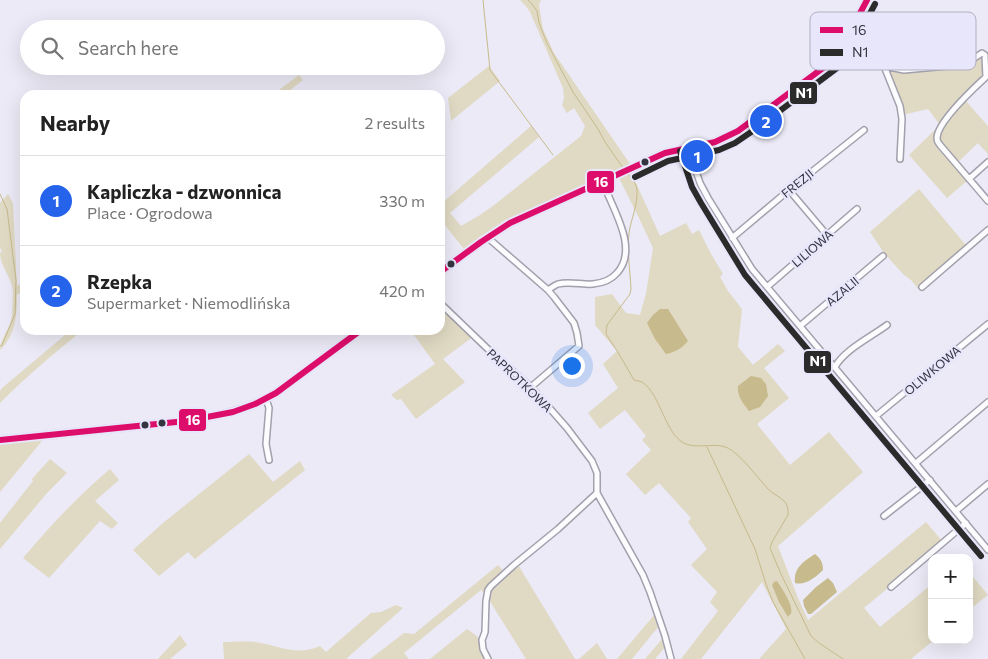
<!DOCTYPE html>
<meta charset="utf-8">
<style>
:root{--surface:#fff;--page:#f6f6f6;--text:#222;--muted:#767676;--line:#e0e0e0;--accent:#2563eb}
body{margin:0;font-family:Commissioner,sans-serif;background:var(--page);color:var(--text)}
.controls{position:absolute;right:15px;bottom:15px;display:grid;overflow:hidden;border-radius:10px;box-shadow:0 5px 20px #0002}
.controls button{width:45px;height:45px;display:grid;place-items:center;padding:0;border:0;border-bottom:1px solid var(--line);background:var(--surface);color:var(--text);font:25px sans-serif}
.you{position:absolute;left:571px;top:365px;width:18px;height:18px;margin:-12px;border:4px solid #fff;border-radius:50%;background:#1a73e8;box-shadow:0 0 0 8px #1a73e833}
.badge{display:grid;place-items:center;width:32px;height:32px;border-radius:50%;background:var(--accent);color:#fff;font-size:16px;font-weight:700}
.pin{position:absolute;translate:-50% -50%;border:2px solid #fff;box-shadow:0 1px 5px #0006}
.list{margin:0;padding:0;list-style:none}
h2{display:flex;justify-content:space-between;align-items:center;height:65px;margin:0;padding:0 20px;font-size:21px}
h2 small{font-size:16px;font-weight:400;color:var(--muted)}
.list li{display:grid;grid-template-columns:32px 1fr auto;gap:15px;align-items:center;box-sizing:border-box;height:90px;padding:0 20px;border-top:1px solid var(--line)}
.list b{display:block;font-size:19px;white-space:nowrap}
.list p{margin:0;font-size:16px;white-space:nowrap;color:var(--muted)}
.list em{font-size:16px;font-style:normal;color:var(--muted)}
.icon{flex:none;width:28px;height:28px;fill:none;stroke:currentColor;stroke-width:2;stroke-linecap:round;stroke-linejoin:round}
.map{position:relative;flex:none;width:988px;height:659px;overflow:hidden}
.search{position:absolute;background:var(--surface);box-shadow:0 5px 20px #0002;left:20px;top:20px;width:425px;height:55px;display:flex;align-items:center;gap:12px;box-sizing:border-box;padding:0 18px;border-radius:28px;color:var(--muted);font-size:19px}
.panel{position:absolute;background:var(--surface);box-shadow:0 5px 20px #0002;left:20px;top:90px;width:425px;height:245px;border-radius:15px}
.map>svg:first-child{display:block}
.green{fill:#e0d9c3}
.water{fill:#c7ba8c}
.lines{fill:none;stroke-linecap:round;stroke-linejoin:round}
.stream{stroke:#c7ba8c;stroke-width:1}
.street-casing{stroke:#a1a0ac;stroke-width:8}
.secondary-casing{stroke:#a1a0ac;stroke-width:9}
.street{stroke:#fcfcfe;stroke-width:5}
.secondary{stroke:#fcfcfe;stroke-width:7}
.bus-1-casing{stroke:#e7e6fa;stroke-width:10}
.bus-2-casing{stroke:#e7e6fa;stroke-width:10}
.bus-1{stroke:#dd0d6b;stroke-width:6}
.bus-2{stroke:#2b2b2b;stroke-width:6}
.bus-dot{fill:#343340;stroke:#e7e6fa;stroke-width:2}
.labels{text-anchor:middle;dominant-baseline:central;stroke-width:5;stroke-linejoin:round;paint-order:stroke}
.street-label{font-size:12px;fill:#343340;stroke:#e7e6fa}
.key{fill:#e7e6fa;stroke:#b1b0c2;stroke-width:1}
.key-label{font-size:14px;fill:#343340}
.line-badge{stroke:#e7e6fa;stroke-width:2}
.badge-label{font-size:14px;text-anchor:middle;font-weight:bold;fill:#fff}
</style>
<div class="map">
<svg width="988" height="659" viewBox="0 0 988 659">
<rect width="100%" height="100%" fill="#ebeaf6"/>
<path class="green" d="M520 0H541L539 5 543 29 554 53 630 164 598 179 549 206 485 235 464 249 440 219V201L442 203 531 126 539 137 450 213 461 226 480 215 493 206 581 136 585 126 574 108 567 113 562 105 564 98 563 88 530 12 525 5Z
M982 53 986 77 964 99 988 126V154L978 143 956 164 969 179 947 198 909 155 940 125 928 109 902 115 884 66 904 70 958 65Z
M489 66 500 81 451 121 448 98Z
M299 75 303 80 284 95H272Z
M631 172 660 236 686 223 692 234 699 230 711 254 723 274 720 277 728 291 742 309 738 347 753 365 778 344 785 351 764 368 789 398 757 424 790 465 829 432 863 472 778 546 798 598 808 620 926 522 943 542 864 608 880 627 932 584V640H934L911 659H759L786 629 762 582 701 659H681L718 611 710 602 717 592 691 565 707 549 688 522 691 518 659 483 645 495 626 474 651 450 642 440 646 436 625 410 600 429 588 413 618 388 603 364 617 351 595 325V297L612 294 626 313 640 315 646 294 653 248 639 218 619 178Z
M919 189 969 249 920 291 911 280 904 275 884 253 870 232Z
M8 194 13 203 17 286 25 281V289L17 295C17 315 16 335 0 350 0 340 8 331 11 321 13 313 12 302 13 293 13 278 0 267 0 253L2 251 0 248V203Z
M446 312 474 336 443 359 465 382 416 419 401 399 397 400 391 395 435 364 414 335 421 330H440V317Z
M71 330H83C54 353 26 377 0 403V391L2 388Z
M46 436 0 492V440Z
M249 454 273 482 300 461 305 470 195 559 188 552 159 576 133 550 163 523Z
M50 459 67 473 47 493 0 549V523L33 481 32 479Z
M110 469 119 480 95 501 118 523 112 529 100 521 49 578 23 558C50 526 78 496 110 469Z
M517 563 575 659H526L486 595 481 590 404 653 409 659H370L404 633 414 634 498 565 505 573Z
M969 572 988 595 969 610Z
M396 605 403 608 346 659H224L223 642C233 642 244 641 255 642 277 645 297 657 320 646L326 652 371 613 381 612Z
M655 614 659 626 632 659H617Z
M467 629 482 640 488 659H430Z
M180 635 187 645 170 659H158Z
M663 638 665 647 655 659H645Z
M597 643 607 659H579Z"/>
<path class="water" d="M660 309H668L688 341C682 348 676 352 666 354L655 339 647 323 653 315Z
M751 376 761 378 766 384 768 396 760 407 749 411C743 403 737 397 738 386Z
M815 554C820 558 823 562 823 570 816 577 805 586 795 583 793 568 804 561 815 554Z
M828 578 833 583 837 592 811 614H808L804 606 803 600 816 587Z
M777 581C781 587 794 606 791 613 790 615 789 615 788 617L779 602 772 585 774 582Z"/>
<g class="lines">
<path class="stream" d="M483 0 490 70 553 155
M528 0 532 4 537 11 539 23 547 43 573 92 598 129 605 142 623 168
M627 173C631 178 637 184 637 190 638 205 631 219 629 233 627 251 630 270 631 289L630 294 607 325 606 334 619 354 634 380C637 381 639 381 642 382 661 394 665 436 686 444 699 449 715 442 728 448 740 454 759 479 768 489 773 494 779 496 784 501 788 505 788 510 788 515L772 542 770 548 781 574 811 636 819 643 843 659
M0 194 7 209 16 280 15 314 2 345 0 346
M707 447 755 549 766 584 773 602 805 659"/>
<defs>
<path id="street" d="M840 51 848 55 878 63 884 66 904 70 958 65 967 63 982 53 985 55V57L986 77
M884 66 900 106 902 119 900 159
M988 75C976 86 937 122 937 138 937 142 938 142 940 145L988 201
M688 148 700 183 708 198 752 269 988 550
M969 179 988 162
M789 190 827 235
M487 237 548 290 554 297 574 323 577 333 579 346 531 387
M732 238 789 190 864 130
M767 287 857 209
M922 287 988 230
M548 290C551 288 555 285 558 284 569 281 583 285 593 284 603 283 611 280 617 273 640 248 611 207 603 182
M440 303 493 354 531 387 567 428 592 461 597 473V493L643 575 650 592 665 636 671 659
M800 326 883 256
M835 367C844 350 871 337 887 325
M266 399 269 408 266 444 269 460
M876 416 988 324
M916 463 988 402
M956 511 988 484
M884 516 930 480
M891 587 966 523
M488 659 483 649 482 640 485 632 486 601 488 590 491 586 514 565 558 529 597 493"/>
<path id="secondary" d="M440 272 481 242 510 223 665 153 715 142 738 131 805 82 831 62 840 51 867 0
M0 440 186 421C218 416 249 410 276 393L361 330"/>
</defs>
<use href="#street" class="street-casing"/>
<use href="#secondary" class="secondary-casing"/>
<use href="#street" class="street"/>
<use href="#secondary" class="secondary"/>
<defs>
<path id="bus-1" d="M440 272 481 242 510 223 665 153 715 142 738 131 831 62 840 51 867 0
M0 440 186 421 233 412 255 404 276 393 361 330"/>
<path id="bus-2" d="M680 151 692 187 701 203 745 275 981 556
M635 177 668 161 719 150 735 143 757 128 837 68 848 55 875 4"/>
</defs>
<use href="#bus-1" class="bus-1-casing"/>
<use href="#bus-2" class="bus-2-casing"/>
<use href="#bus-1" class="bus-1"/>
<use href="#bus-2" class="bus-2"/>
</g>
<g class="bus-dot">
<circle cx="645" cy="162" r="4.5"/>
<circle cx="451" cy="264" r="4.5"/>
<circle cx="162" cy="423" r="4.5"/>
<circle cx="145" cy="425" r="4.5"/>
</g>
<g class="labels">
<g class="street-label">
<text transform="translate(797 183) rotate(-39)">FREZJI</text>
<text transform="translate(812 248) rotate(-41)">LILIOWA</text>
<text transform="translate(842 291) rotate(-40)">AZALII</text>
<text transform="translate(932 370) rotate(-40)">OLIWKOWA</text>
<text transform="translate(520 380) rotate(44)">PAPROTKOWA</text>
</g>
</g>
<rect x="810" y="12" width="166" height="58" rx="8" class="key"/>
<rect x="820" y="27" width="23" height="6" fill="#dd0d6b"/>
<rect x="820" y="49" width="23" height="7" fill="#2b2b2b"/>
<g class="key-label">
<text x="852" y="35">16</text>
<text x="852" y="57">N1</text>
</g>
<g class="line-badge">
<rect x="789" y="81" width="29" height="24" rx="5" fill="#2b2b2b"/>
<rect x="586" y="170" width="29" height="24" rx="5" fill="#dd0d6b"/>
<rect x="803" y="350" width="29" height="24" rx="5" fill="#2b2b2b"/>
<rect x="178" y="408" width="29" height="24" rx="5" fill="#dd0d6b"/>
</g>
<g class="badge-label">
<text x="804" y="98">N1</text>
<text x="601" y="187">16</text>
<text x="818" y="366">N1</text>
<text x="193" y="425">16</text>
</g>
</svg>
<div class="controls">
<button>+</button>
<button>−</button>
</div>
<div class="you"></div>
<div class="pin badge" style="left:697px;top:156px">1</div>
<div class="pin badge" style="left:766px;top:121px">2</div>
<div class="search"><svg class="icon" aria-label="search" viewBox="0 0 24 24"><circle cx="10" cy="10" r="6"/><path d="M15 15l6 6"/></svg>Search here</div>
<section class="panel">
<h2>Nearby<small>2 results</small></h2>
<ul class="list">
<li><span class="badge">1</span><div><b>Kapliczka - dzwonnica</b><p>Place · Ogrodowa</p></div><em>330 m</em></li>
<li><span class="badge">2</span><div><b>Rzepka</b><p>Supermarket · Niemodlińska</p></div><em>420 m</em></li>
</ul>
</section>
</div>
